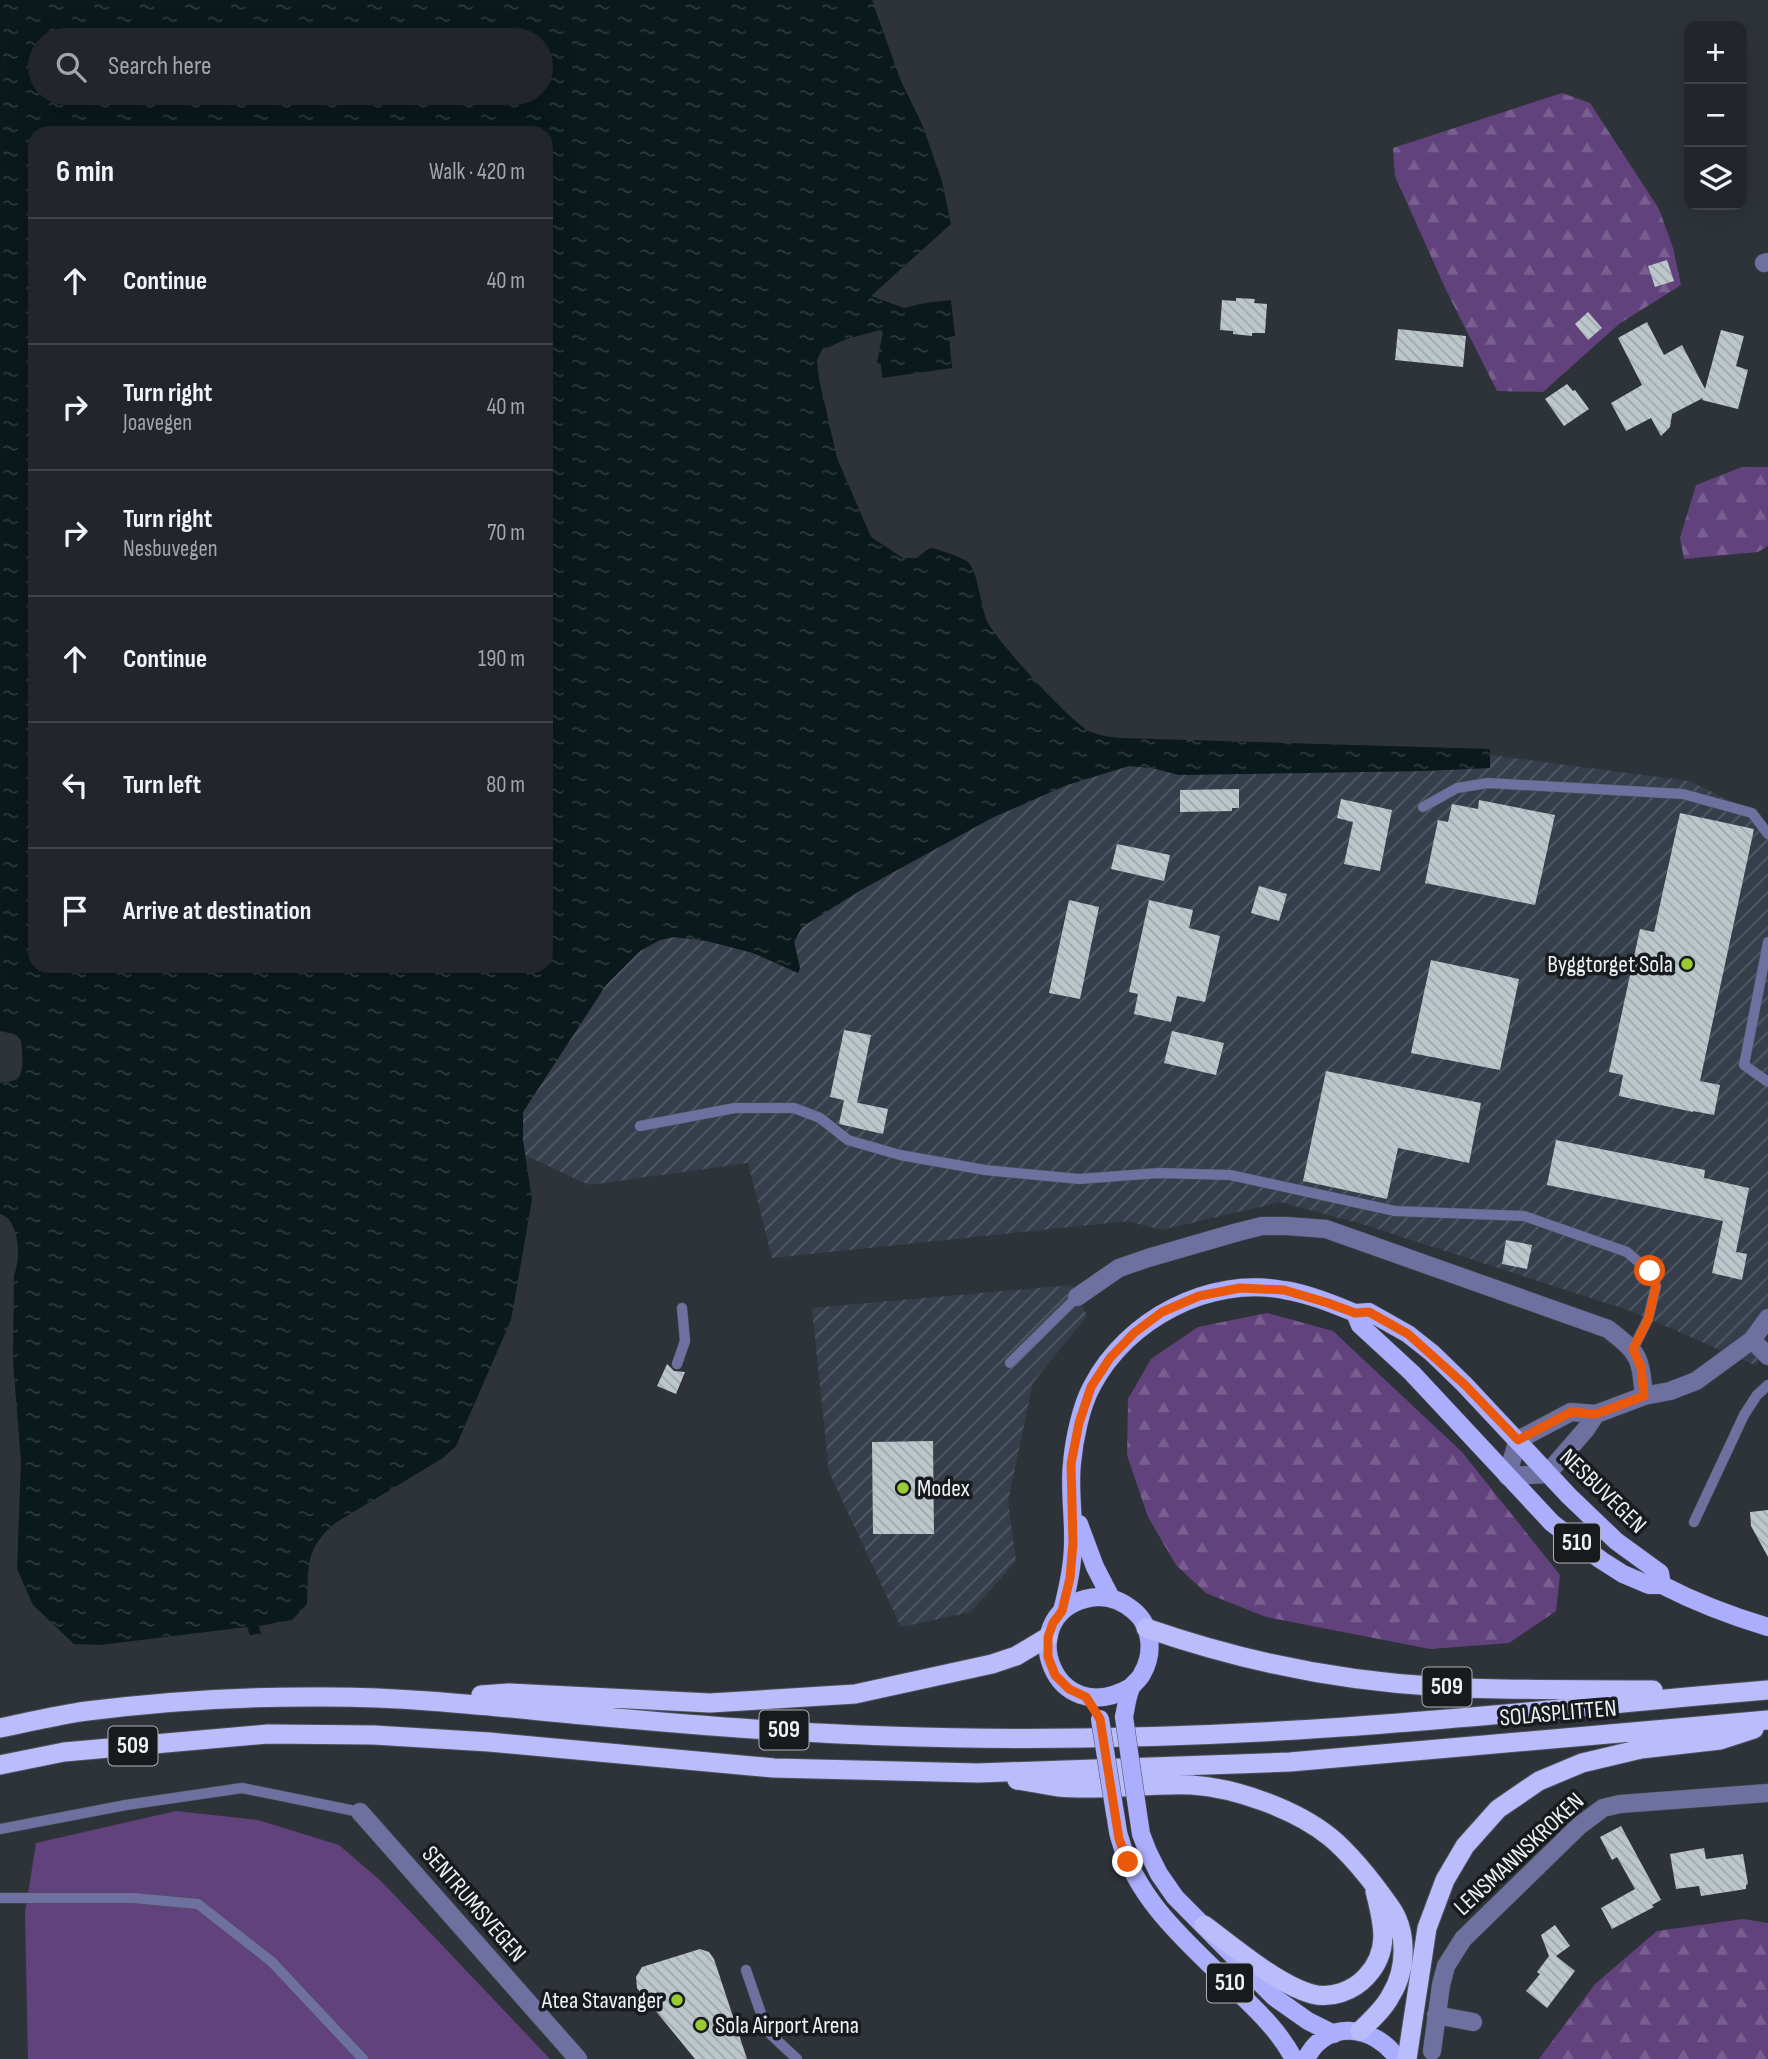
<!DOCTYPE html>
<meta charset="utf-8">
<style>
:root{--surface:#22262c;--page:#2e3238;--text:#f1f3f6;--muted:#a2a5a9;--line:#3f4348}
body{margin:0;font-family:"Sofia Sans Condensed",sans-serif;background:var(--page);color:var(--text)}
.controls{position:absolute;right:21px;top:21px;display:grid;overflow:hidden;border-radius:14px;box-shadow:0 7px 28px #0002}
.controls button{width:63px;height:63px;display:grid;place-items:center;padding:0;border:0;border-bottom:2px solid var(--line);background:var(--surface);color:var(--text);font:35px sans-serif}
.stop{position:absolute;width:21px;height:21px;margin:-16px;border:5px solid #ea580c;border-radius:50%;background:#fff}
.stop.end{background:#ea580c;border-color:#fff;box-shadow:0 2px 7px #0008}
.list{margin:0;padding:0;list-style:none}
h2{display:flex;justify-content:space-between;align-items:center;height:91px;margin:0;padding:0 28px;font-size:30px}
h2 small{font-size:23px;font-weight:400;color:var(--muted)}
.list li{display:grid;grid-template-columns:46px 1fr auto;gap:21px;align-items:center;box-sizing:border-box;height:126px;padding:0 28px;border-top:2px solid var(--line)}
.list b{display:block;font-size:26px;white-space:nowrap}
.list p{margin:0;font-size:23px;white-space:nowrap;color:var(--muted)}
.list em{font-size:23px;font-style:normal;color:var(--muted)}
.icon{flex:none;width:38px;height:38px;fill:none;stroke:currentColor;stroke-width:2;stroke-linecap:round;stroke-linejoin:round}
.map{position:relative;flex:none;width:1768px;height:2059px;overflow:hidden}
.search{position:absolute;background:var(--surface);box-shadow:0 7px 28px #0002;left:28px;top:28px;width:525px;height:77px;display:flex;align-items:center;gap:18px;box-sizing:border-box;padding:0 24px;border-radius:38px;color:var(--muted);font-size:26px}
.panel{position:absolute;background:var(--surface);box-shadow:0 7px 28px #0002;left:28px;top:126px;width:525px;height:847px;border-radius:21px}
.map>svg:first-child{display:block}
.industrial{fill:url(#industrial-furrows)}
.green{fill:#62427d}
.forest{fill:url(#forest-firs)}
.water{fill:url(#water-ripples);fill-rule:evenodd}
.building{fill:url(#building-back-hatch)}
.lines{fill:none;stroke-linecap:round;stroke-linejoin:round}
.service-casing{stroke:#4d5158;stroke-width:11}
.minor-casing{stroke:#4d5158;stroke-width:19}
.primary-casing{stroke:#4d5158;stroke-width:19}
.trunk-casing{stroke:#4d5158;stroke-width:21}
.service{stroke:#6e70a0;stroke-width:10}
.minor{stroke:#6e70a0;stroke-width:18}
.primary{stroke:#abadfd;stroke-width:18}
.trunk{stroke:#babcfc;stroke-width:19}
.primary-bridge-casing{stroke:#4d5158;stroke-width:19;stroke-linecap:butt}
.primary-bridge{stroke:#abadfd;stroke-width:18}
.route{stroke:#ea580c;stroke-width:9}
.poi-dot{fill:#9bcb33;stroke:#181b1e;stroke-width:2.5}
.labels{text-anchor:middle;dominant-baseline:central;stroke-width:7;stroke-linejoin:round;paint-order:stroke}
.shield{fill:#181b1e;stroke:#aeb1b5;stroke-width:2}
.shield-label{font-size:23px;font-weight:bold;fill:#eef1f6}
.poi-label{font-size:24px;fill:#eef1f6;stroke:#181b1e;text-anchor:end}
.street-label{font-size:24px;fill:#eef1f6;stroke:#181b1e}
</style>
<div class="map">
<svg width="1768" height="2059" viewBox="0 0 1768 2059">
<defs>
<pattern id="industrial-furrows" width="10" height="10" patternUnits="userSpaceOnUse" patternTransform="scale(1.75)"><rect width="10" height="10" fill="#353e4a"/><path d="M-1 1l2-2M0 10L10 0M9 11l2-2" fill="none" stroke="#535a65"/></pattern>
<pattern id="forest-firs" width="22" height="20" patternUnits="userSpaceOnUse" patternTransform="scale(1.75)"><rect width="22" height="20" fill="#62427d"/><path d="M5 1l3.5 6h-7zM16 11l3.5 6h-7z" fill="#795e90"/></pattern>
<pattern id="water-ripples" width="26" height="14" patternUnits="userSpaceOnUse" patternTransform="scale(1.75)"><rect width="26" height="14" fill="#0a191b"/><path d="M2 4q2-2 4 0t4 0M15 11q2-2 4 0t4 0" fill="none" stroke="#2e3b3d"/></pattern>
<pattern id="building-back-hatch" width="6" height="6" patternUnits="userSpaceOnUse" patternTransform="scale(1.75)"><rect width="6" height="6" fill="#bcc7cc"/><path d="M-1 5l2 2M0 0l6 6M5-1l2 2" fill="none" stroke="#9fa7ac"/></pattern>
</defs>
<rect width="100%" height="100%" fill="#2e333a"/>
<path class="industrial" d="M1490 755 1690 781 1744 808 1768 838V1325L1757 1366 1631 1311 1365 1225 1280 1202 1161 1230 1128 1221 772 1258 748 1163 589 1185 525 1155 523 1140V1112L606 985 640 951 660 940 674 937 707 941 753 953 798 972 800 968 794 942 802 927 861 890 992 817 1067 785 1129 766 1152 768 1179 775 1424 771 1490 768Z
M1072 1285 1087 1316 1033 1383 1008 1501 1016 1561 971 1612 901 1627 829 1472 812 1308Z"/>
<path class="green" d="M176 1811 258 1820 339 1845 382 1882 550 2059H28L25 1913 36 1843Z"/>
<path class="forest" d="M1562 93 1590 103 1659 209 1673 248 1681 285 1619 324 1543 392 1497 391 1446 290 1395 176 1393 148Z
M1742 467H1768V546L1758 552 1684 559 1680 538 1696 485Z
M1267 1313 1333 1331 1462 1452 1560 1575 1556 1611 1509 1643 1430 1649 1266 1617 1206 1593 1176 1565 1148 1517 1127 1455 1128 1399 1151 1359 1198 1327Z
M1743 1919 1768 1923V2059H1539L1595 1984 1657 1931Z"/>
<path class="water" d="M0 0H872L900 79 922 124 942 181 951 224 871 296 904 308 924 303 951 300 955 336 949 337 952 368 882 378 881 365 877 362 883 332 880 330 847 339 822 350 817 360 819 379 837 458 871 537 903 558H917L928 549 933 548C942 551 961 557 968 562 978 571 981 609 988 623 998 642 1072 724 1091 732 1101 736 1112 737 1122 738L1490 749V768L1424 771 1179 775 1152 768 1129 766 1067 785 992 818 861 890 802 927 794 942 800 968 798 973 753 953 707 941 674 937 660 940 640 951 606 985 523 1112V1140L532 1200 511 1320 456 1446 443 1458 337 1522C304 1548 309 1566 307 1604L292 1620 259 1626 261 1635H250L247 1627 100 1645 74 1644 33 1605 17 1569 21 1462 13 1361 14 1275C21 1260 20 1219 0 1214V1083C5 1082 13 1082 17 1079 25 1073 22 1049 21 1040L14 1034 0 1031ZM40 40H541V93H40ZM35 133H546V966H35Z"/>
<path class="building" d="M1667 260 1674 281 1655 287 1648 266Z
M1236 298 1255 299 1254 303 1267 304 1265 333H1252V336L1233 334V331L1220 330 1222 300 1236 301Z
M1588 312 1602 328 1588 340 1575 324Z
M1647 322 1664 355 1682 345 1705 389 1721 330 1744 336 1736 366 1748 370 1738 409 1702 400 1703 398 1672 414 1670 427 1661 436 1651 418 1626 431 1611 403 1642 385 1618 338Z
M1398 329 1466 336 1463 367 1395 360Z
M1567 384 1573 391 1575 390 1589 409 1564 426 1545 399Z
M1239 789V808H1232V811L1180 812V790Z
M1341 799 1392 810 1380 871 1344 864 1353 822 1337 818Z
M1479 800 1555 815 1535 905 1425 883 1438 820 1448 822 1452 804 1478 809Z
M1680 813 1754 829 1700 1081 1720 1085 1714 1115 1693 1111V1112L1619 1096 1623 1075 1609 1072 1640 929 1654 932Z
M1117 844 1170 855 1164 881 1111 869Z
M1259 886 1287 894 1279 921 1251 913Z
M1069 900 1099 907 1080 999 1049 993Z
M1149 900 1193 910 1189 928 1220 936 1205 1002 1177 996 1171 1022 1134 1014 1138 994 1129 992Z
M1431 960 1519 979 1500 1070 1411 1053Z
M844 1030 871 1035 857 1103 830 1097Z
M1172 1031 1224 1043 1216 1075 1164 1063Z
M1326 1071 1481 1103 1469 1163 1398 1148 1387 1199 1303 1181Z
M844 1100 888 1109 883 1134 839 1124Z
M1556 1140 1705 1170 1704 1178 1749 1188 1736 1252 1747 1254 1742 1280 1712 1273 1723 1221 1547 1185Z
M1506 1240 1532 1245 1527 1269 1502 1264Z
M667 1364 674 1371 685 1372 676 1394 657 1386Z
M933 1441 934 1534H873L872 1442Z
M1768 1510V1557L1751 1526 1750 1512Z
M1621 1826 1661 1900 1652 1905 1654 1907 1612 1929 1601 1908 1635 1889 1617 1857 1612 1860 1600 1837Z
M1704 1848 1706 1859 1743 1854 1748 1884 1746 1885V1889L1701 1896 1699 1886 1676 1889 1670 1854Z
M1555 1925 1570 1946 1556 1956 1575 1971 1547 2008 1526 1991 1540 1974 1537 1972 1549 1956 1541 1935Z
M700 1949 709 1952 714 1959 747 2059H695L637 1988 636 1977 642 1967Z"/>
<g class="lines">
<defs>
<path id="service" d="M1423 807 1457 788 1488 783 1683 794 1752 813 1768 834
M1768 942 1744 1065 1768 1082
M640 1126 735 1108H794L820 1118 848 1140 900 1155 985 1170 1079 1179 1159 1173 1230 1175 1395 1211 1524 1216 1627 1252 1649 1271 1656 1286 1648 1319 1633 1349
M1010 1363 1077 1297
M677 1364 685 1341 682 1308
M1694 1522 1744 1415 1757 1395 1768 1385
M0 1829 126 1805 242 1788 360 1812
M0 1898H133L198 1904 272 1962 363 2059
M746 1970 767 2031 797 2059"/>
<path id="minor" d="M1764 263 1768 262
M1077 1297 1119 1268 1148 1258 1238 1232 1262 1226H1287L1326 1229 1608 1329C1640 1354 1640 1356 1644 1396
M1752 1340 1768 1356
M1596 1414 1586 1429 1547 1474 1507 1476 1518 1440 1571 1412 1596 1414 1644 1396 1670 1391 1696 1381 1752 1340 1768 1318
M360 1812 578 2059
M1436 2015 1473 2022
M1432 2051 1441 1985 1446 1966 1463 1939 1579 1826 1603 1808 1620 1804 1768 1793"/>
<path id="primary" d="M1355 1313 1369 1312 1408 1334 1432 1353 1464 1384 1569 1496 1616 1541 1660 1573 1662 1585C1697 1603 1731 1616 1768 1627
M1079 1524 1095 1567 1111 1598
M1062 1611C1068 1588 1073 1566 1073 1543 1074 1517 1069 1489 1072 1463 1074 1440 1081 1406 1092 1386 1127 1319 1209 1276 1284 1290 1309 1294 1333 1304 1355 1313L1360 1325 1412 1373 1552 1523 1601 1560 1623 1574 1649 1585H1662
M1124 1717C1126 1708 1127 1695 1132 1686 1135 1682 1140 1679 1142 1674 1154 1654 1152 1626 1134 1611 1120 1599 1103 1594 1085 1599 1014 1618 1053 1732 1131 1687
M1115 1813C1117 1822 1117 1831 1120 1839 1138 1904 1194 1948 1240 1994 1261 2014 1280 2033 1294 2059
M1138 1814 1141 1834 1148 1852 1159 1874 1175 1897 1274 1997 1308 2021 1334 2034
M1306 2059C1326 2018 1375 2025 1398 2059"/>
<path id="trunk" d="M1146 1628C1241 1661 1344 1682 1444 1687 1514 1691 1584 1689 1653 1690
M481 1695 509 1693 710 1703 855 1694 992 1664 1016 1656 1048 1637
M0 1728C29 1722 58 1715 87 1711 167 1701 247 1696 328 1697 417 1697 505 1708 594 1716 692 1725 790 1733 888 1736 1024 1741 1161 1738 1297 1730 1455 1721 1611 1703 1768 1690
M0 1765 64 1752 268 1734 374 1735 489 1742 774 1768 978 1773 1290 1762 1768 1720
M1017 1780C1031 1782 1045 1785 1059 1787 1102 1791 1148 1783 1192 1785 1236 1788 1295 1809 1330 1837 1353 1856 1372 1881 1389 1905 1408 1930 1407 1969 1391 1995 1384 2009 1371 2020 1360 2031
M1204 1925C1234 1947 1278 1985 1312 1994 1331 1999 1353 1991 1366 1977 1391 1951 1383 1923 1375 1891
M1407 2059 1427 1928 1445 1880 1465 1846 1498 1809 1539 1781 1582 1763 1641 1749 1720 1740 1754 1729"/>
</defs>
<use href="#service" class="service-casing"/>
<use href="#minor" class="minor-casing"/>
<use href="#primary" class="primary-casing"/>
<use href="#trunk" class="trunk-casing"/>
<use href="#service" class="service"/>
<use href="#minor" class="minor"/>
<use href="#primary" class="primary"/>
<use href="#trunk" class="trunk"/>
<defs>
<path id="primary-bridge" d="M1124 1717 1138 1814
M1100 1719 1115 1813"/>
</defs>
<use href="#primary-bridge" class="primary-bridge-casing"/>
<use href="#primary-bridge" class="primary-bridge"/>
</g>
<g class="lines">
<path class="route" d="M1128 1862 1119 1839 1100 1719 1086 1697 1069 1689 1055 1675 1048 1657V1637L1053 1623 1062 1611 1070 1578 1073 1543 1071 1464 1079 1423 1091 1387 1110 1358 1134 1333 1162 1312 1199 1296 1240 1288 1284 1290 1328 1303 1355 1313 1369 1312 1408 1334 1464 1384 1518 1440 1571 1412 1596 1414 1644 1396 1641 1367 1633 1349 1648 1320 1656 1286 1650 1271"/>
</g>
<g class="poi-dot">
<circle cx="1687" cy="964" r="7"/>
<circle cx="903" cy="1488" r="7"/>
<circle cx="677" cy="2000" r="7"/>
<circle cx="701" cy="2025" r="7"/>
</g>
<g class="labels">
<g class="shield">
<rect x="1554" y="1523.5" width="46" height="39" rx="5"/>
<rect x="1422.5" y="1667.5" width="49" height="39" rx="5"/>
<rect x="759.5" y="1710.5" width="49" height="39" rx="5"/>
<rect x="108.5" y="1726.5" width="49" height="39" rx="5"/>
<rect x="1207" y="1963.5" width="46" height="39" rx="5"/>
</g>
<g class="shield-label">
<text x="1577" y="1543">510</text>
<text x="1447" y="1687">509</text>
<text x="784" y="1730">509</text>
<text x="133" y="1746">509</text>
<text x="1230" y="1983">510</text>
</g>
<g class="poi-label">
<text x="1673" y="964">Byggtorget Sola</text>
<text x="917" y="1488" text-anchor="start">Modex</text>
<text x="663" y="2000">Atea Stavanger</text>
<text x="715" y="2025" text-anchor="start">Sola Airport Arena</text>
</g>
<g class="street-label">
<text transform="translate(1603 1491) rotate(44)">NESBUVEGEN</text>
<text transform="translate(1558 1713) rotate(-5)">SOLASPLITTEN</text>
<text transform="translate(1519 1854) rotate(-43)">LENSMANNSKROKEN</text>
<text transform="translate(474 1904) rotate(49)">SENTRUMSVEGEN</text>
</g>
</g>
</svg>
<div class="controls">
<button>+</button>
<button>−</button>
<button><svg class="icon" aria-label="layers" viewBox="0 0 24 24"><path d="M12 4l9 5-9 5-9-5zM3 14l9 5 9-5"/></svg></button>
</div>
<div class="stop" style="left:1650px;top:1271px"></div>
<div class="stop end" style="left:1128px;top:1862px"></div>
<div class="search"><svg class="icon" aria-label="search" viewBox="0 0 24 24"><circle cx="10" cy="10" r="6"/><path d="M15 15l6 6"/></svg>Search here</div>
<section class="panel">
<h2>6 min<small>Walk · 420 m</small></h2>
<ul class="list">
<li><svg class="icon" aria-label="ahead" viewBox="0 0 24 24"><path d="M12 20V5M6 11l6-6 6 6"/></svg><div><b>Continue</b></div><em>40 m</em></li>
<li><svg class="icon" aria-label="right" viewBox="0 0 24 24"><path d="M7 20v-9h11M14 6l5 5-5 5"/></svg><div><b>Turn right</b><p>Joavegen</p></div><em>40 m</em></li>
<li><svg class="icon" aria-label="right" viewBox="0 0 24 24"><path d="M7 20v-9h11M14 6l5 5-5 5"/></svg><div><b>Turn right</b><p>Nesbuvegen</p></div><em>70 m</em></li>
<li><svg class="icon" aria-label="ahead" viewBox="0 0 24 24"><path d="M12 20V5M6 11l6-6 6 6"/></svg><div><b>Continue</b></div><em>190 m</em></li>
<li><svg class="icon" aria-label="left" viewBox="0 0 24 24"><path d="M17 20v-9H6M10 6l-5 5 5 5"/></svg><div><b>Turn left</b></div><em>80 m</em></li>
<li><svg class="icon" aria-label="arrive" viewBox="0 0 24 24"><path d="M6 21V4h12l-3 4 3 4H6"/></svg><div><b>Arrive at destination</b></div></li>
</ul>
</section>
</div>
